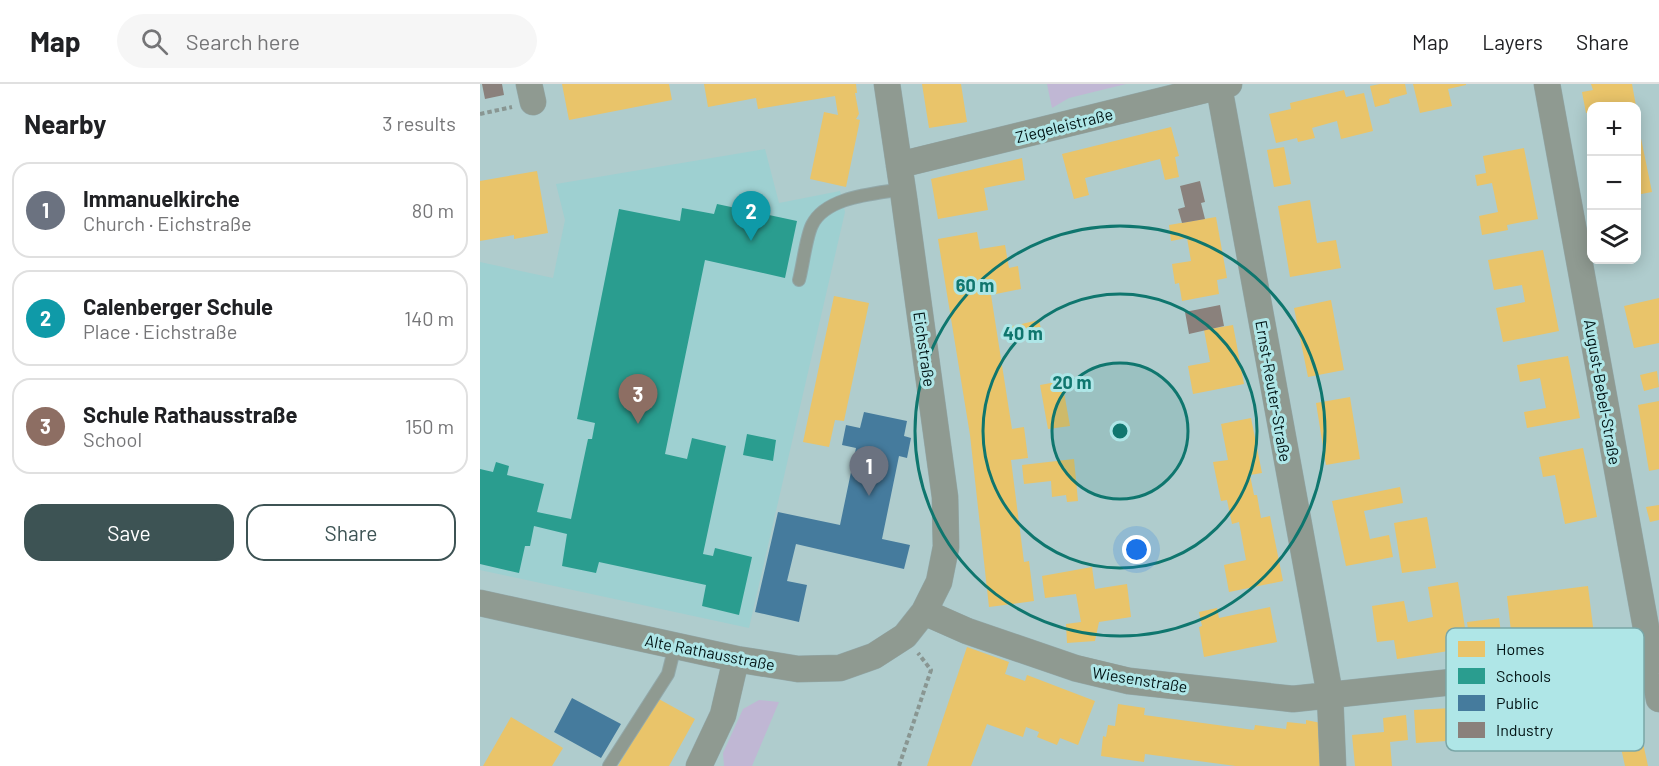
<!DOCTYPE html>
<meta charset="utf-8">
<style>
:root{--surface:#fff;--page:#f6f6f6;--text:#202124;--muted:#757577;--line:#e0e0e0;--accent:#3d5354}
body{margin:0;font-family:Barlow,sans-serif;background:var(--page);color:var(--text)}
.controls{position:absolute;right:18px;top:18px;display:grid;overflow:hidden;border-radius:12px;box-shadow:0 3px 15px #0003}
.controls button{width:54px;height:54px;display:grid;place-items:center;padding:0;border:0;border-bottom:2px solid var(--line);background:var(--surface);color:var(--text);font:30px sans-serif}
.you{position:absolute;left:657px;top:466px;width:21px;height:21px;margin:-15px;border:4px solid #fff;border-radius:50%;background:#1a73e8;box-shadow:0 0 0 9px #1a73e833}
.badge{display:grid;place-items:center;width:39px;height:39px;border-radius:50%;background:var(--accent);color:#fff;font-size:20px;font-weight:700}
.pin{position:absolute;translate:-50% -50px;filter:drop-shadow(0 2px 3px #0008)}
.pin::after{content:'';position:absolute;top:32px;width:21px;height:18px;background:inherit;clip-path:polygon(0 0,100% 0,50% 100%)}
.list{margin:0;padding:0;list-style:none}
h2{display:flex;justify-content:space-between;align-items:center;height:78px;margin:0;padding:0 24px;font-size:26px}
h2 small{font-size:20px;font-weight:400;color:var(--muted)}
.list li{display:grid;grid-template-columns:39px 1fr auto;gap:18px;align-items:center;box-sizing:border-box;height:96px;margin:0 12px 12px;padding:0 12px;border:2px solid var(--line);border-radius:18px}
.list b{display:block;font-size:22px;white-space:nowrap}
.list p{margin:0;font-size:20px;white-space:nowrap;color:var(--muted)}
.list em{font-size:20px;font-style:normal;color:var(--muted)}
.actions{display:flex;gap:12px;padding:18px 24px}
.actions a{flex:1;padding:14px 0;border:2px solid var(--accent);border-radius:18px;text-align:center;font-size:21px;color:var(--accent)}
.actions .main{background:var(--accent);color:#fff}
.icon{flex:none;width:33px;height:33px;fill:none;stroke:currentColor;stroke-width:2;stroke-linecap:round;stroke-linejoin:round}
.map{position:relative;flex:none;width:1179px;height:682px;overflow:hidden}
header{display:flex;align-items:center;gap:36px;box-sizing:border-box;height:84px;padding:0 30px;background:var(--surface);border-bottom:2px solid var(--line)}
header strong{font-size:28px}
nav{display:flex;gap:33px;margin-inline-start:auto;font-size:21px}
.search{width:420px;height:54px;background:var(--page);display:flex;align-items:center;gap:15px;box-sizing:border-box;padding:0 21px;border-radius:33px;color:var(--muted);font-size:22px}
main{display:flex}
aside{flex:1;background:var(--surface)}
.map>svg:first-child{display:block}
.built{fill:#9ed0d1}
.green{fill:#c0b7d4}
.homes{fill:#e9c46a}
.schools{fill:#2a9d8f}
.public{fill:#457b9d}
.industry{fill:#8a817c}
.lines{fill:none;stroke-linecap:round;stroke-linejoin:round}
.service-casing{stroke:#92a8a9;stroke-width:14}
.minor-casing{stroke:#92a8a9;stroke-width:27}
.path{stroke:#899692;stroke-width:4;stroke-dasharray:4.5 3;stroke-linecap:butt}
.service{stroke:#8f9a91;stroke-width:12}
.minor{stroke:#8f9a91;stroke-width:26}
.ring{fill:none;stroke:#0f766e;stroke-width:3}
.labels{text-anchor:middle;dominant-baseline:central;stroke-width:6;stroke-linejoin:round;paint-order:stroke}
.street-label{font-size:16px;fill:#001213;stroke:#afe6e7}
.key{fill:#afe6e7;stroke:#7aa6a7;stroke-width:1.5}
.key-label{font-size:16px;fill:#001213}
.centre{fill:#0f766e;stroke:#afe6e7;stroke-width:3}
.ring-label{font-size:18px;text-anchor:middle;font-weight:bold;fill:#0f766e;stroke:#afe6e7;stroke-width:6;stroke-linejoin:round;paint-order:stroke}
</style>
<header>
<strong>Map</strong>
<div class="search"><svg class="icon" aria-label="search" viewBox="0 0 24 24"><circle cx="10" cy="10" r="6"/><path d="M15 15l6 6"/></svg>Search here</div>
<nav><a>Map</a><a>Layers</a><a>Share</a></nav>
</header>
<main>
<aside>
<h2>Nearby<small>3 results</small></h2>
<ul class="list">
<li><span class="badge" style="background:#6b7280">1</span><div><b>Immanuelkirche</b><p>Church · Eichstraße</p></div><em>80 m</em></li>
<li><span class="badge" style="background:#0f9aa8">2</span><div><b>Calenberger Schule</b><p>Place · Eichstraße</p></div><em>140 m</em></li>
<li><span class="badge" style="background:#8d6e63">3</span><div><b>Schule Rathausstraße</b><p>School</p></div><em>150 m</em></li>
</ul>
<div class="actions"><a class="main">Save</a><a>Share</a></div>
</aside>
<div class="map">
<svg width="1179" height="682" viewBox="0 0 1179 682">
<rect width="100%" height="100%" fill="#afcccd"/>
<path class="built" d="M285 65 299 119 360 107 365 128 269 544 0 486V178L73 194 85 136 76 100Z"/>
<path class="green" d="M567 0H646L589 14 572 24Z
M279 616 299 618 272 682H244L243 669 263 625Z"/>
<path class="homes" d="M82 0H189L192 16 89 36Z
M224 0H376L377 9H375L379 30 376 35 380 36 366 103 330 95 344 28 358 31 355 12 278 25 276 14 228 23Z
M442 0H481L487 38 449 44Z
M900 0H925L927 10 909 15 910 19 895 23 890 2Z
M933 0H986V1L968 5 972 22 940 29Z
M1111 0H1152L1156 22H1112V28L1106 29 1102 8 1113 6Z
M864 6 866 13 884 9 893 47 861 55 857 37 832 44 835 54 818 58 817 54 796 59 789 30 811 25 810 19Z
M1156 30 1172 108 1156 111Z
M691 43 699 72 695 73 699 93 685 96 680 75 605 94 609 111 594 115 582 70Z
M804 63 811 100 794 103 787 66Z
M1044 64 1058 135 1027 141 1028 146 1002 151 999 132 1018 128 1012 99 997 102 995 91 1006 89 1003 72Z
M542 74 545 96 504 104 508 126 458 135 451 95Z
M57 87 68 149 34 155V151L0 157V97Z
M830 116 837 159 856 156 861 184 810 193 798 122Z
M736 133 747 194 737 196 739 210 702 217 699 199 695 200 692 180 711 177 707 154 691 157 689 141Z
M497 148 500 165 525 161 529 184 538 182 541 205 511 211 532 345 544 343 548 374 531 376 544 478 549 477 554 517 509 523 490 351 458 155Z
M1063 166 1079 247 1023 258 1016 224 1045 218 1042 201 1014 206 1008 176Z
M354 212 389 219 364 337 355 336 349 363 323 358Z
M1179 214V259L1154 264 1144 222Z
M851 216 864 286 828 293 814 224Z
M559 236 562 250 528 258 524 244Z
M753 241 764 300 713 310 708 282 730 278 724 246Z
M1088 272 1100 334 1047 344 1044 328 1066 324 1060 294 1040 298 1037 281Z
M1177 287 1179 303 1164 307 1160 291Z
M582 297 590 342 568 345 560 301Z
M870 313 880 375 846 381 836 319Z
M1179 317V385L1169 387 1158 321Z
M771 334 782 389 770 391 774 411H777L781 434 790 432 803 497 749 508 744 481 766 476 759 438 752 440 747 416 741 417 733 378 748 376 741 340Z
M1103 364 1117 433 1085 440 1075 391 1063 393 1059 373Z
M594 375 598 417 587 418 586 411 572 413 571 397 544 400 542 381Z
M920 403 923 419 884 427 890 455 909 451 913 473 866 482 852 417Z
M1179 421V436L1170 438 1166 423Z
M947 433 956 484 922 489 914 439Z
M612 483 615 505 647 500 651 533 619 538 615 557 587 559 586 540 601 538 596 510 565 514 562 492Z
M978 498 988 564 917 575 914 556 897 558 892 522 924 517 928 538 953 533 948 503Z
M1108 502 1114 551 1054 559 1052 544 1031 547 1027 512Z
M790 523 797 558 724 573 719 543 722 542 719 528 737 524 739 534Z
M1019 534 1022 557 990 561 987 538Z
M487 563 529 578 525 590 545 597 547 591 615 617 598 661 580 654 577 661 557 653 559 648 546 643 543 653 507 640 491 682H447Z
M1136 608 1139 626 1155 622 1168 682H1145L1136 641 1098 645 1099 655 1066 659V650L1044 652 1040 619Z
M177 614 215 635 189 682H138Z
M638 620 665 624 664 631 774 646 775 641 806 645 807 638 826 640V636L841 639V682H756L665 670 664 678 621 672 623 652 626 653 628 641 635 642Z
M1010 622 1012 654 936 659 934 626Z
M926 631 928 656 910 658 912 682H875L872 651 904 648 903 634Z
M31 633 83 664 72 682H3Z"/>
<path class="schools" d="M237 120 317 137 305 194 225 176 185 370 207 375 212 354 246 362 223 470 233 472 235 464 272 473 259 531 222 522 226 501 119 478 116 489 82 482 87 450 54 442 50 462H45L39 489 0 480V385L13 388 16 378 29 382 27 391 64 400 57 428 91 435 108 355H112L115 339 97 335 139 125 200 137 202 124 234 130Z
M267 350 296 356 293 377 263 371Z"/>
<path class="public" d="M384 328 427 337 424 352 431 354 427 374 419 372 402 455 430 461 424 485 316 460 307 497 327 501 319 538 275 528 298 428 360 441 376 364 362 361 366 341 380 344Z
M92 614 141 640 121 674 74 648Z"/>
<path class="industry" d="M2 0H22L24 11 5 15Z
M720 97 725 118 721 119 725 135 702 139 698 125 705 123 700 102Z
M740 221 744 242 709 250 705 228Z"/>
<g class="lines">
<defs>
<path id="service" d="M319 196C323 181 326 153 332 141 346 112 395 110 423 105
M129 682 188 590 195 562"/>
<path id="minor" d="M49 0 53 18
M1067 0 1179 615
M739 3 850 611 853 682
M419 81 749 0
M0 519 256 575 318 585 360 584 394 572 425 552 444 528 459 498 466 463 465 413 424 114 407 0
M444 528 487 547 595 584 649 597 813 615 1179 576
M219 682 243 631 256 575"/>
</defs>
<use href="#service" class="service-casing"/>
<use href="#minor" class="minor-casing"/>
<path class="path" d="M0 30 32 23
M419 682 451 586 438 569"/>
<use href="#service" class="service"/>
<use href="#minor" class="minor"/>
</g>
<circle cx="640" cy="347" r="68" fill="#0f766e" fill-opacity=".12"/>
<g class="ring">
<circle cx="640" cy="347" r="68"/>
<circle cx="640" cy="347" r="137"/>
<circle cx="640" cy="347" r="205"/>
</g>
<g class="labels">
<g class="street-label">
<text transform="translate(584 41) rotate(-14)">Ziegeleistraße</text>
<text transform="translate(445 265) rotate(82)">Eichstraße</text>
<text transform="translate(794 307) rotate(80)">Ernst-Reuter-Straße</text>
<text transform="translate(1123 308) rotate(80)">August-Bebel-Straße</text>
<text transform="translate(230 568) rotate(11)">Alte Rathausstraße</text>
<text transform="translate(660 595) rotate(9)">Wiesenstraße</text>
</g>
</g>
<rect x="966" y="544" width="198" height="123" rx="9" class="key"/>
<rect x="978" y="557" width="27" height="16" fill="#e9c46a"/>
<rect x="978" y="584" width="27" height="16" fill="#2a9d8f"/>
<rect x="978" y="611" width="27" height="16" fill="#457b9d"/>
<rect x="978" y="638" width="27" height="16" fill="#8a817c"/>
<g class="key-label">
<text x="1016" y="571">Homes</text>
<text x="1016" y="598">Schools</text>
<text x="1016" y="625">Public</text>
<text x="1016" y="652">Industry</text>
</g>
<circle cx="640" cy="347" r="9" class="centre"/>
<g class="ring-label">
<text x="495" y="208">60 m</text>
<text x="543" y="256">40 m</text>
<text x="592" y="305">20 m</text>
</g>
</svg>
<div class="controls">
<button>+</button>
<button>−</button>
<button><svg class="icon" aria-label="layers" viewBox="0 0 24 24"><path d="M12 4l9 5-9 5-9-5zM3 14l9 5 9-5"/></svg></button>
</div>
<div class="you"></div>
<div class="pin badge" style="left:389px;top:412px;background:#6b7280">1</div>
<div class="pin badge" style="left:271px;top:157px;background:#0f9aa8">2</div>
<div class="pin badge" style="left:158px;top:340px;background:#8d6e63">3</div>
</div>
</main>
